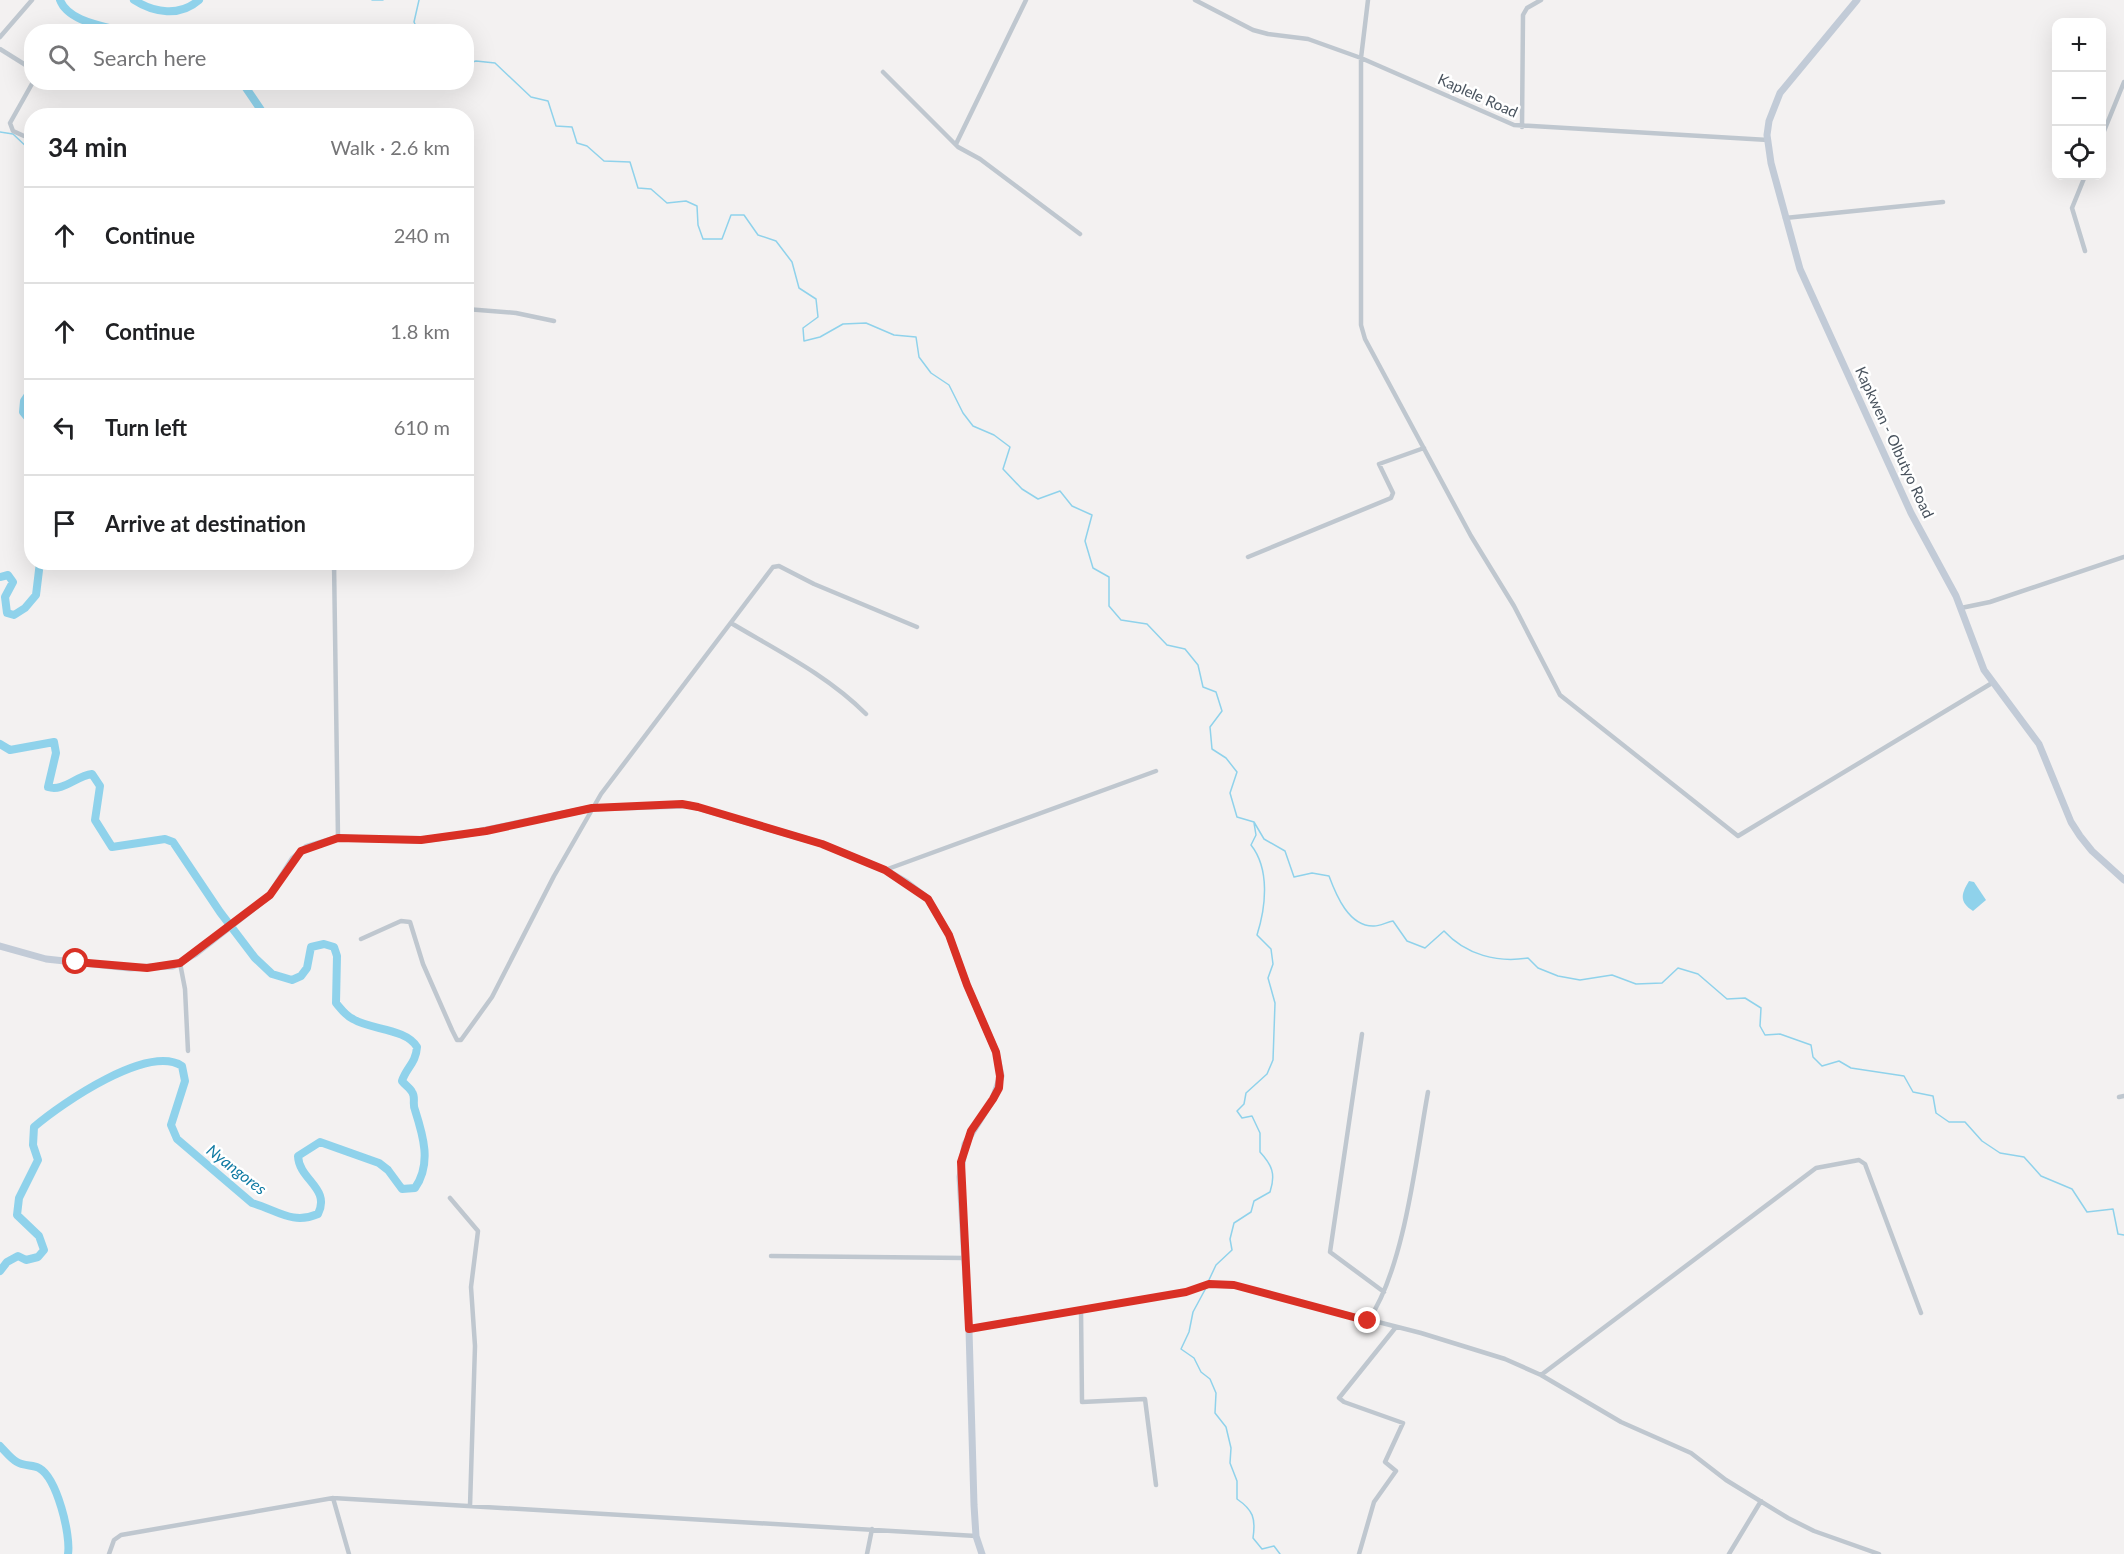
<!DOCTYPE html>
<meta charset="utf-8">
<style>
:root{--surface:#fff;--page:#f6f6f6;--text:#202124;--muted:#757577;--line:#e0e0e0}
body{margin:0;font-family:Lato,sans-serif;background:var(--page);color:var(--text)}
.controls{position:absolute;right:18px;top:18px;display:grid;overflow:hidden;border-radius:12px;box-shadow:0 6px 24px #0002}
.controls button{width:54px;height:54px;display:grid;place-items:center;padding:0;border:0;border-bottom:2px solid var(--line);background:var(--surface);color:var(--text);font:30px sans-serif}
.stop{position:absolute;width:18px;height:18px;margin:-14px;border:4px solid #d93025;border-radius:50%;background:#fff}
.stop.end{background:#d93025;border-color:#fff;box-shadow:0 2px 6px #0008}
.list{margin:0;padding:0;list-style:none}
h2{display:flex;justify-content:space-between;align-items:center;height:78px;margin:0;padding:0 24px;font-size:26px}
h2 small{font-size:20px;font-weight:400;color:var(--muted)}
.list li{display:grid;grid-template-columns:39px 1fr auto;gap:18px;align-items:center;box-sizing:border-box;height:96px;padding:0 24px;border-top:2px solid var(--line)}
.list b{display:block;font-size:22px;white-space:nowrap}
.list em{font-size:20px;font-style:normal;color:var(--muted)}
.icon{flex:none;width:33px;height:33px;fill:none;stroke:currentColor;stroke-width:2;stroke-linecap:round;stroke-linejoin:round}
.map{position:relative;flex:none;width:2124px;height:1554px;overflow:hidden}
.search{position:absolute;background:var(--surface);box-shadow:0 6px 24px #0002;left:24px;top:24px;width:450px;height:66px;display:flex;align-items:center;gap:15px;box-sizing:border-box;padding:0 21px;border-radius:24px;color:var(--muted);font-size:22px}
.panel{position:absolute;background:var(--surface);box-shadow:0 6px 24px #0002;left:24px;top:108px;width:450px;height:462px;border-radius:24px}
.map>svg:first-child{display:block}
.water{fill:#8fd2eb}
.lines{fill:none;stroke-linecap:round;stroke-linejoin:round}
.stream{stroke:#8fd2eb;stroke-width:1.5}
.river{stroke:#8fd2eb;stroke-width:8}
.street{stroke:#bfc7cf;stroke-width:4.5}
.secondary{stroke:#c2cbd7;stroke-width:7}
.route{stroke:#d93025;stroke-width:8}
.labels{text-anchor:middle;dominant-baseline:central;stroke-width:5;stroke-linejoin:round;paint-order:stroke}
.street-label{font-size:15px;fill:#49535e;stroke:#fff}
.water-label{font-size:16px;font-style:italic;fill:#0f7aa3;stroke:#fff}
</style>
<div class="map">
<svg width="2124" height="1554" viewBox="0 0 2124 1554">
<rect width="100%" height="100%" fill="#f3f1f1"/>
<path class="water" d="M1969 881 1974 882 1986 900 1973 911C1959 902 1961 894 1969 881Z"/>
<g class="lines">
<path class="stream" d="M372 0H383
M419 32 414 22 419 0
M466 64 476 61 495 63 531 97 548 101 556 126 572 127 577 143 587 146 604 161 630 162 638 188 651 189 667 203 686 201 697 206 698 225 703 239H722L731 215H744L758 235 776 241 792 262 799 288 816 299 818 317 803 328 804 341 820 337 843 324 866 323 894 335 916 337 919 357 931 373 949 385 963 413 973 426 994 435 1010 447 1003 469 1022 489 1038 499 1060 491 1072 506 1092 515 1085 541 1093 568 1109 577V606L1121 620 1147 624 1167 645 1185 649 1198 665 1203 687 1216 692 1222 711 1210 727 1212 749 1226 758 1237 772 1230 793 1237 817 1254 822 1264 839 1285 851 1294 877 1312 873 1329 876C1336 895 1349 927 1374 926 1380 926 1387 922 1393 921L1407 941 1425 948 1444 931C1466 955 1498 963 1528 958L1538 968 1558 976 1580 980 1612 975 1636 984 1662 983 1678 968 1698 974 1727 999 1745 998 1761 1008 1760 1026 1765 1035 1780 1034 1811 1045 1813 1057 1822 1066 1839 1061 1851 1068 1904 1076 1913 1092 1933 1096 1936 1113 1949 1122H1965L1982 1141 2000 1153 2024 1157 2041 1176 2072 1189 2087 1212 2113 1209 2118 1234 2124 1235
M0 132 13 134 32 152
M1208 1282 1216 1265 1232 1250 1230 1239 1234 1223 1251 1212 1254 1201 1270 1192C1276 1174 1272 1165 1260 1152V1133L1252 1116 1242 1118 1237 1111 1244 1104 1246 1093 1267 1074 1273 1060 1275 1003 1268 978 1273 964 1271 949 1257 935C1266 907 1270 869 1251 845L1256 835 1254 823
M1207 1286 1193 1312 1189 1332 1181 1349 1194 1358 1201 1372 1210 1379 1216 1393 1215 1413 1226 1427 1231 1448 1230 1463 1237 1481V1499C1253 1510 1256 1518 1253 1538L1262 1549 1274 1546 1280 1554"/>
<path class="river" d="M60 0C68 22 105 26 125 32
M134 0C154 13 180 17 199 0
M242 82 265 116
M32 389 24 401 23 412 32 423
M0 577 8 575 13 582 5 597 7 613 14 615 25 608 36 595 40 562
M0 744 10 750 54 742 56 753 48 787C63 792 76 776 92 774L100 786 95 820 112 847 165 839 173 842 220 912 255 958 272 974 292 980 301 976 307 968 311 947 324 944 334 947 337 956 336 1003C341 1009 346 1016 353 1019 370 1030 406 1028 417 1047 416 1063 406 1068 402 1081 405 1085 410 1088 412 1092 416 1097 412 1104 415 1110 423 1135 432 1164 415 1188L402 1189 388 1170 379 1163 320 1142 298 1156C299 1180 331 1188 318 1214 292 1225 277 1210 252 1203L177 1139 171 1125 185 1081 182 1066C148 1044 62 1103 34 1127L33 1145 38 1160 19 1198 17 1215 39 1236 44 1250 38 1257 26 1260 18 1256 7 1262 0 1271
M0 1446C5 1451 11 1459 17 1462 23 1466 33 1465 39 1468 57 1478 71 1535 68 1554"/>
<path class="street" d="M1195 0 1253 30 1268 34 1308 39 1361 58 1514 125 1768 140
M1368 0 1361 58V325L1365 339 1471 536 1514 606 1560 695 1738 836 1992 683
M0 37 32 0
M0 49 32 69
M883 72 958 147 980 159 1080 234
M84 82 99 86
M1522 127 1523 15 1527 8 1541 0
M24 136 13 131 10 123 33 82
M2102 136 2124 82
M956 144 1026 0
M1785 218 1943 202
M2085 251 2072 208 2085 176
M466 309 516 313 554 321
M1248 557 1391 498 1393 493 1379 464 1424 448
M334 562 338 838
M1961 608 1990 602 2124 557
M731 623C778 651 827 675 866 714
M885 870 1156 771
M361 939 401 921 410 922 423 964 452 1030 457 1040H461L492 997 554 876 601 794 773 567 779 566 814 584 917 627
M180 963 185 989 188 1051
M1362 1034 1330 1252 1384 1292
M2119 1097 2124 1096
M450 1198 478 1231 471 1287 475 1346 470 1506
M771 1256 965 1258
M1081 1309 1082 1402 1145 1399 1156 1485
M1368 1321C1405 1267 1416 1157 1428 1092
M969 1330 1186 1292 1209 1284 1234 1285 1421 1333 1505 1359 1541 1375 1621 1422 1691 1453 1726 1480 1788 1518 1814 1531 1879 1554
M1541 1375 1816 1168 1859 1160 1865 1164 1921 1313
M333 1498 349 1554
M109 1554 114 1540 121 1535 333 1498 976 1536
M867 1554 872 1529
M1359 1554 1374 1502 1396 1471 1385 1462 1403 1423 1344 1402 1339 1398 1396 1327
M1729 1554 1761 1501"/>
<path class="secondary" d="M1857 0 1780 93 1769 121 1767 135 1771 163 1800 269 1911 513 1956 596 1984 670 2039 744 2071 822 2080 836 2092 851 2124 880
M0 946 46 959 130 968 173 966 195 954 270 895 293 859 307 847 338 838 421 840 462 835 592 808 690 805 822 844 885 870 906 882 928 899 949 935 967 985 996 1052 1001 1076 993 1099 965 1144 960 1177 969 1330 974 1505 976 1536 982 1554"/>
</g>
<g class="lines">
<path class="route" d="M76 962 147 968 180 963 270 895 301 851 338 838 421 840 486 831 592 808 682 804 698 807 822 844 885 870 928 899 949 935 967 985 996 1052 1000 1076 999 1088 993 1099 971 1131 961 1162 969 1329 1186 1292 1209 1284 1234 1285 1368 1321"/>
</g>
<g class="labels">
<g class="street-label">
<text transform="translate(1478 95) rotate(24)">Kaplele Road</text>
<text transform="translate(1895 442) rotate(65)">Kapkwen - Olbutyo Road</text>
</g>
<g class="water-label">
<text transform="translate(237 1169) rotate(38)">Nyangores</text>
</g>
</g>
</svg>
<div class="controls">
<button>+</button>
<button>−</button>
<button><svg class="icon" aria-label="locate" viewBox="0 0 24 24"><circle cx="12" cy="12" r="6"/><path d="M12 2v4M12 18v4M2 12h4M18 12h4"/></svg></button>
</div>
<div class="stop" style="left:76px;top:962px"></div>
<div class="stop end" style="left:1368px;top:1321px"></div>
<div class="search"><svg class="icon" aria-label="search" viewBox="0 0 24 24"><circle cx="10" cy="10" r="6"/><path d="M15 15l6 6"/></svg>Search here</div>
<section class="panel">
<h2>34 min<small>Walk · 2.6 km</small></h2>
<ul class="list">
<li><svg class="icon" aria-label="ahead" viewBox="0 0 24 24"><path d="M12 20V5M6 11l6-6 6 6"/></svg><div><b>Continue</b></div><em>240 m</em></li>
<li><svg class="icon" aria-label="ahead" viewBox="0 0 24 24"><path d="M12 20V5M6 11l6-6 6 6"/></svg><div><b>Continue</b></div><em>1.8 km</em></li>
<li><svg class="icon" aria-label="left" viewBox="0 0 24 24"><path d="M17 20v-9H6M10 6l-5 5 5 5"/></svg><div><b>Turn left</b></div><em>610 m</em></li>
<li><svg class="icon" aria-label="arrive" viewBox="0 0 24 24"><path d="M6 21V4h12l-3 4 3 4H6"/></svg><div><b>Arrive at destination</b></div></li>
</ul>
</section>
</div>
